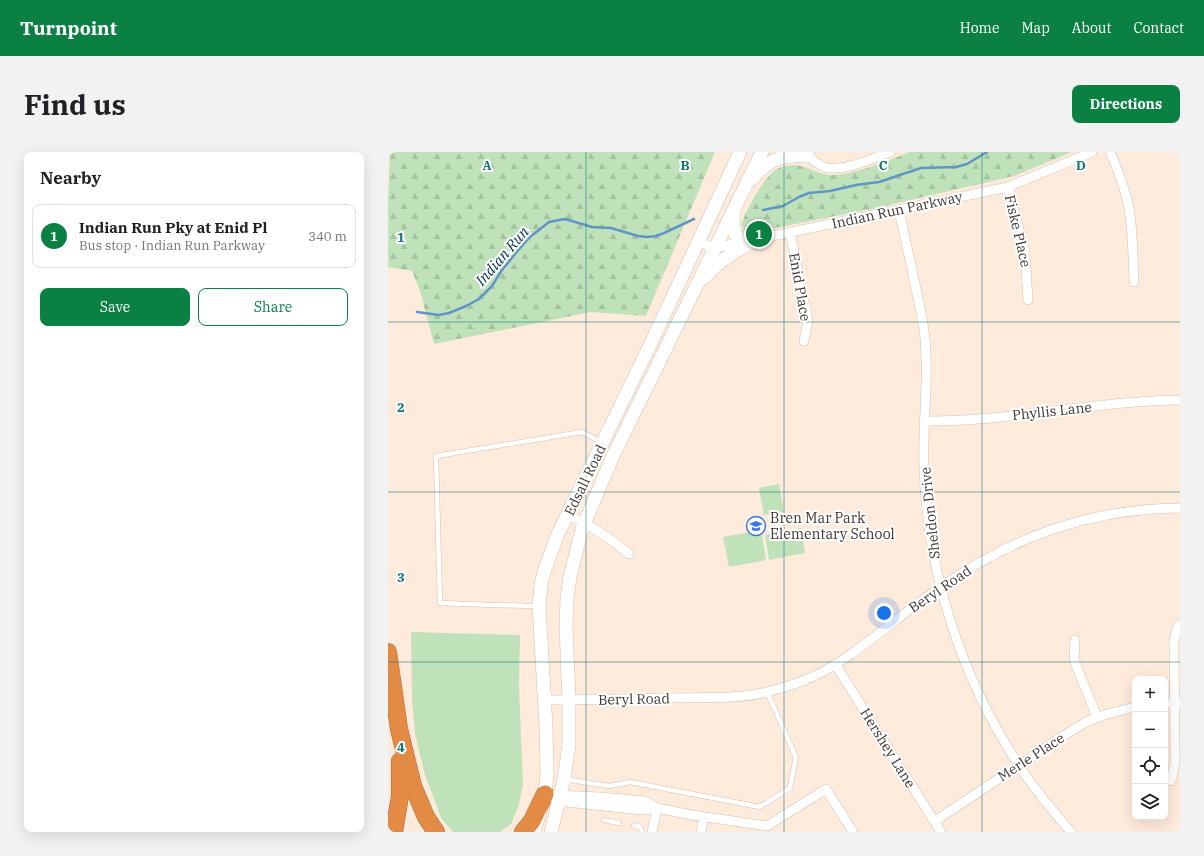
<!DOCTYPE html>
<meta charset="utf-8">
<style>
:root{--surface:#fff;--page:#f2f2f2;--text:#202124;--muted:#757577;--line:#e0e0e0;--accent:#0b8043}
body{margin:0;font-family:"IBM Plex Serif",serif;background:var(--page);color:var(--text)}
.controls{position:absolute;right:12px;bottom:12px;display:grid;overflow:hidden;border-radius:8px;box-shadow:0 4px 16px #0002}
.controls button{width:36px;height:36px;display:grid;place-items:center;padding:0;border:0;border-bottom:1px solid var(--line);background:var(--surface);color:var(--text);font:20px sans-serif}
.you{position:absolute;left:496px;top:461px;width:14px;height:14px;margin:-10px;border:3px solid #fff;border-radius:50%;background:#1a73e8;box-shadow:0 0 0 6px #1a73e833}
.badge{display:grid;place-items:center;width:26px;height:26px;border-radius:50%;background:var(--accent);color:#fff;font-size:13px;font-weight:700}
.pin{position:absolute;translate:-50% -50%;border:2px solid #fff;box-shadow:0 1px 4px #0006}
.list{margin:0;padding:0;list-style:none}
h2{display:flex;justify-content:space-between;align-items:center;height:52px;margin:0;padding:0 16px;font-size:17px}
h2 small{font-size:13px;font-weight:400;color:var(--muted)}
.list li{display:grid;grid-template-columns:26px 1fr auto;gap:12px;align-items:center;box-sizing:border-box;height:64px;margin:0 8px 8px;padding:0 8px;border:1px solid var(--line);border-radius:8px}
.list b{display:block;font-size:15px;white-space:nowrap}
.list p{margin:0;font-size:13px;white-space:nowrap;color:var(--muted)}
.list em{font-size:13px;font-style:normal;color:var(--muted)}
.actions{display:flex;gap:8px;padding:12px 16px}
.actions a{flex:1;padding:9px 0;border:1px solid var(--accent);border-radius:8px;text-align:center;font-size:14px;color:var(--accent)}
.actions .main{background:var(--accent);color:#fff}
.icon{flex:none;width:22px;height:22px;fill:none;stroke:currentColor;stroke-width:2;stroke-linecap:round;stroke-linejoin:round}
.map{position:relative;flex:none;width:792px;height:680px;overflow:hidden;border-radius:8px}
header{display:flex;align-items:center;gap:24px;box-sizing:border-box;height:56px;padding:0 20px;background:var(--accent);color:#fff}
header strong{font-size:19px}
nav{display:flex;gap:22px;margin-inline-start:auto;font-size:14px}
.intro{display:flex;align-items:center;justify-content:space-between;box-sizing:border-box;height:96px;padding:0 24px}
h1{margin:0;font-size:28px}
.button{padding:10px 18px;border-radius:8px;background:var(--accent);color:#fff;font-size:14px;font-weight:700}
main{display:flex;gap:24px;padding:0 24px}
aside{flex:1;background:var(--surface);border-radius:8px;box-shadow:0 4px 16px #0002}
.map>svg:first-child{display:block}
.green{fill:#bfe2bb}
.forest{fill:url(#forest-firs)}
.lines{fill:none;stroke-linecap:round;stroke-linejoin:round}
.stream{stroke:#6096c6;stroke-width:2.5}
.service-casing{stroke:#d3c1b2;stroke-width:5.5}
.minor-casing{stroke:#d3c1b2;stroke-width:10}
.secondary-casing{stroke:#d3c1b2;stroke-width:14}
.motorway-casing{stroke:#aa6d3e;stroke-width:18}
.service{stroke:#fff;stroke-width:4.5}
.minor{stroke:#fff;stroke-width:9}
.secondary{stroke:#fff;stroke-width:13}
.motorway{stroke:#e38a45;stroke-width:17}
.grid{fill:none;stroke:#0f766e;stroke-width:1;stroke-opacity:0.55}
.labels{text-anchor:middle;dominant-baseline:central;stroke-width:4;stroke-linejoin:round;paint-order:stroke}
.street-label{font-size:14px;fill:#3f3732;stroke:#fff}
.poi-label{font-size:14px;fill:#3f3732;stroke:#fff;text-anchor:start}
.water-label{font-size:15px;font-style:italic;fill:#063152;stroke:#fff}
.grid-label{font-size:13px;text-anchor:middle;font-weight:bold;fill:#0f766e;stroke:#fff;stroke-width:4;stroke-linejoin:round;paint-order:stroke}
</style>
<header>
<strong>Turnpoint</strong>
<nav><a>Home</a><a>Map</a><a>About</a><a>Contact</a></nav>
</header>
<div class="intro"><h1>Find us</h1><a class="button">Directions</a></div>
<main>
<aside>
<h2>Nearby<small></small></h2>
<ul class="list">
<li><span class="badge">1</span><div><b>Indian Run Pky at Enid Pl</b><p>Bus stop · Indian Run Parkway</p></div><em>340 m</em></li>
</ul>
<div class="actions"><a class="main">Save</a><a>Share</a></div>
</aside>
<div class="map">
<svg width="792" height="680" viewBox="0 0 792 680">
<defs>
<pattern id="forest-firs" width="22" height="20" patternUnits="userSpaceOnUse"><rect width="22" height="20" fill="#bfe2bb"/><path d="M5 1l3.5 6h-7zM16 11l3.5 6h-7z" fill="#a5c2a1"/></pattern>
</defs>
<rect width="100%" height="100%" fill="#feebdc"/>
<path class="green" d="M391 332 396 360 376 363 371 336Z
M413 376 417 401 381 408 377 383Z
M373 378 378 408 341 415 335 385Z
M23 480 132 483 131 535 135 633 130 656 123 672 112 680H65L53 666 37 623 27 582 24 547Z"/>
<path class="forest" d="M2 0H327L258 164 203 160 46 192 32 139 24 119 0 115V47Z
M522 0H684L626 24 484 57 366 80 357 78 353 73C358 58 376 24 389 17 394 14 401 13 407 13 419 14 430 22 442 23 465 24 500 8 522 0Z"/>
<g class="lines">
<path class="stream" d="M375 58 395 54 411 45 421 41 442 39 468 33 491 30 533 16 568 15 579 12 599 0
M29 160 51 163 61 161 78 154 91 147 104 134 114 118 132 96 142 85 161 70 177 67 204 75 223 76 250 84 259 85 268 84 276 81 306 67"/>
<defs>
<path id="service" d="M149 454 105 453 52 451 48 304 194 280 213 290
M176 627 221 634 242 630 372 655 402 636 408 605 379 540
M216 668 231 671
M246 673 252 675 254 680"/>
<path id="minor" d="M722 0C730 18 737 36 741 56 745 80 745 105 746 130
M416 1C422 6 429 12 436 15 455 21 484 6 502 0
M620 35 637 100 640 148
M511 58C516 82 522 107 527 132 530 147 534 163 536 178 542 224 534 271 536 318 540 423 573 524 630 612 645 636 665 659 683 680
M402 80 420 168 416 189
M311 90 326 96 620 35 704 0
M536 269C622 270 706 249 792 248
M180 363C203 373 222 386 241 402
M687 488 686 505 688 513 709 565
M447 512 553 680
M156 548C196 548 236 547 277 546 308 545 349 548 379 540 391 537 404 533 415 529 454 514 493 479 526 454 551 436 576 418 604 404 660 373 728 356 792 356
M777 551H792
M783 629 787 610 786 489 789 477 792 472
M167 643 212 645 257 649 269 656
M167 647 171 649 188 651 254 658 269 656 304 663 379 674 438 637 465 680
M547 669 675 584 698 570 719 562 747 555
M264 680 269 656
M313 680 316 665"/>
<path id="secondary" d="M364 27C382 6 393 3 420 4
M346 61C344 73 344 87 359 89
M316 126C331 108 349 97 371 87
M146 680 157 642 159 622 158 575 151 454 153 433 156 420 169 384 264 189 352 0
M163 680 176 627 181 593V548L178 476 179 446 182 425 194 377 225 304 374 0"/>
<path id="motorway" d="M0 500 11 577 25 634 38 665 48 680
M6 680 12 644V609
M135 680 144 669 157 642"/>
</defs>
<use href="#service" class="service-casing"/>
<use href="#minor" class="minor-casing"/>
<use href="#secondary" class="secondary-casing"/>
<use href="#motorway" class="motorway-casing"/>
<use href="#service" class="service"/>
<use href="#minor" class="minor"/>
<use href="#secondary" class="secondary"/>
<use href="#motorway" class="motorway"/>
</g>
<path class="grid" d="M198 0V680M396 0V680M594 0V680M0 170H792M0 340H792M0 510H792"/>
<defs>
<symbol id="school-ring" viewBox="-11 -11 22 22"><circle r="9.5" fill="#fff" stroke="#3f76e6" stroke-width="1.5"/><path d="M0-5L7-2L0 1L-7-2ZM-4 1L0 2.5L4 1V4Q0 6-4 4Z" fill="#3f76e6"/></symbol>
</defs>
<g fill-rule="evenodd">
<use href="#school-ring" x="357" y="363" width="22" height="22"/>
</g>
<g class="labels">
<g class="street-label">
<text transform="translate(509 58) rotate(-12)">Indian Run Parkway</text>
<text transform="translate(630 79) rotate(77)">Fiske Place</text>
<text transform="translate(412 135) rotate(80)">Enid Place</text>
<text transform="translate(664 259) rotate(-6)">Phyllis Lane</text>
<text transform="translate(197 328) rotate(-64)">Edsall Road</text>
<text transform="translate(542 361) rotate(-96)">Sheldon Drive</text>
<text transform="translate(552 437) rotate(-34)">Beryl Road</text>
<text transform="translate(246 547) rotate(-1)">Beryl Road</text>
<text transform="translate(500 596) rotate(58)">Hershey Lane</text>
<text transform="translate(643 605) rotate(-33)">Merle Place</text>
</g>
<g class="poi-label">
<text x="382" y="366">Bren Mar Park<tspan x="382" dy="16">Elementary School</tspan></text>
</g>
<g class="water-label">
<text transform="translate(114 104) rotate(-49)">Indian Run</text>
</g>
</g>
<g class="grid-label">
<text x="99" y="18">A</text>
<text x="297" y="18">B</text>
<text x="495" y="18">C</text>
<text x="693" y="18">D</text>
<text x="13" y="90">1</text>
<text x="13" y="260">2</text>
<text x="13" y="430">3</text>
<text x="13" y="600">4</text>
</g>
</svg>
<div class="controls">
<button>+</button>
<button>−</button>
<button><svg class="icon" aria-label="locate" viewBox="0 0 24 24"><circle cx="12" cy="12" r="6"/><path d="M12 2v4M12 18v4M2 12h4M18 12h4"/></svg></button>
<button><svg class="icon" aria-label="layers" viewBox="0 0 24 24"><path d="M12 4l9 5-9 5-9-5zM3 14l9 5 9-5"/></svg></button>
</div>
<div class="you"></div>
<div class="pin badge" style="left:371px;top:82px">1</div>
</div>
</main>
